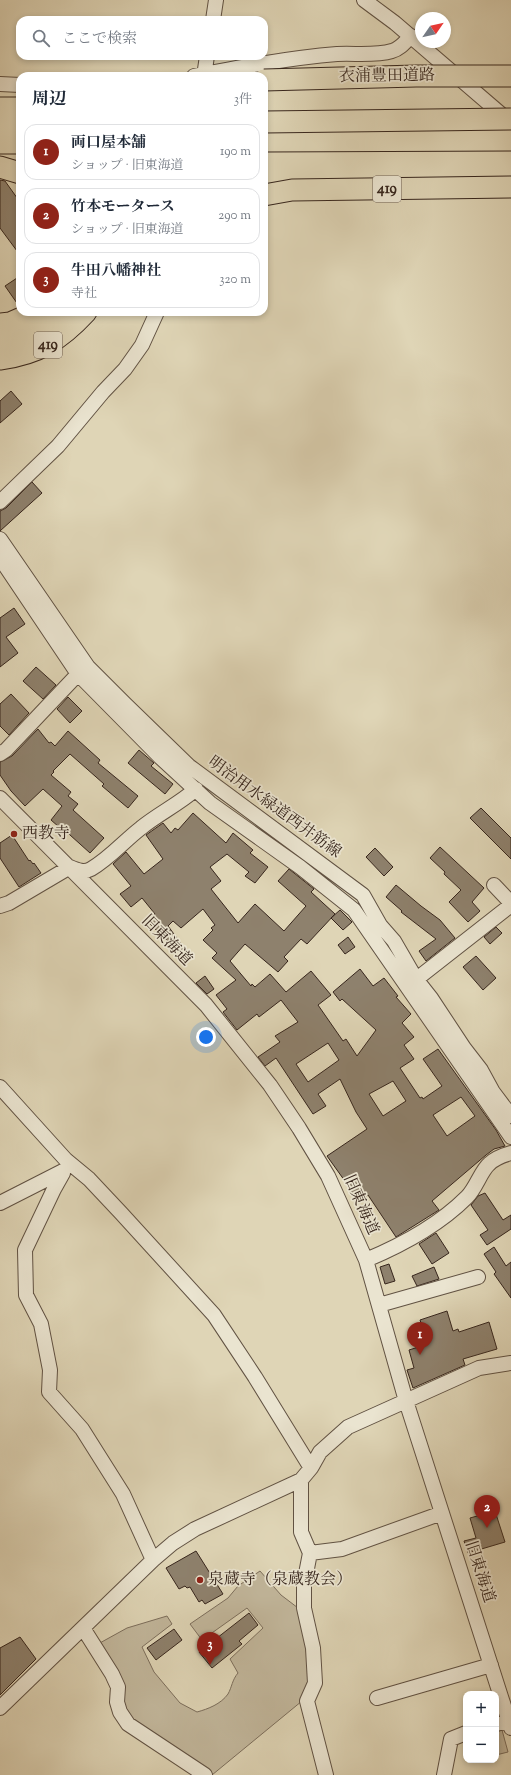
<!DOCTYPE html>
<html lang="ja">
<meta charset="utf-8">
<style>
:root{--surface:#fff;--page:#f2f2f3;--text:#1f2937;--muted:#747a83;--line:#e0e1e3;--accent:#8f2418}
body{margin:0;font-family:"Sorts Mill Goudy","Noto Serif JP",serif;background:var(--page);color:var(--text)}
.controls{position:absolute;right:12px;bottom:12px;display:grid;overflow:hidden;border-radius:8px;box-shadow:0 2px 6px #0003}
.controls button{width:36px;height:36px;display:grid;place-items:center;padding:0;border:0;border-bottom:1px solid var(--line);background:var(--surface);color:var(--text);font:20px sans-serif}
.compass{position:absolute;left:415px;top:12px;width:36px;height:36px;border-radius:50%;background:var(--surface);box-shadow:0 2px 6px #0003;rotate:56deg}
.you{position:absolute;left:206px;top:1037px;width:14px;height:14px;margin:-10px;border:3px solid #fff;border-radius:50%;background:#1a73e8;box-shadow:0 0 0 6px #1a73e833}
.badge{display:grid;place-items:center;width:26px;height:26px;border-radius:50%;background:var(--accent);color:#fff;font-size:13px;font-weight:700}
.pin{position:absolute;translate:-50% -33px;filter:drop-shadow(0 1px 2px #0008)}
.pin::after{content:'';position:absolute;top:21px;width:14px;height:12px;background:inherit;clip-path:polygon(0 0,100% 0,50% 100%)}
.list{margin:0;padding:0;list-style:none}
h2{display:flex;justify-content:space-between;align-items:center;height:52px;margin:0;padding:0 16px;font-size:17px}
h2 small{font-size:13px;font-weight:400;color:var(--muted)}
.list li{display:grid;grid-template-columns:26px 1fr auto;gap:12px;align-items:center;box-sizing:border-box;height:56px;margin:0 8px 8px;padding:0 8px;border:1px solid var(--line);border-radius:12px}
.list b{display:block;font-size:15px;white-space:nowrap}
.list p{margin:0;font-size:13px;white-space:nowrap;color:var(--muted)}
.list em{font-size:13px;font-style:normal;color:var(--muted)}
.icon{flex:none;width:22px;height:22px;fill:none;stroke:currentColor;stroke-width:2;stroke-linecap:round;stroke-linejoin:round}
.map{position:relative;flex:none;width:511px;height:1775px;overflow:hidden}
.search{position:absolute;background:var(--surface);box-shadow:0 2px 6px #0003;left:16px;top:16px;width:252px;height:44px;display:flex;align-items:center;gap:10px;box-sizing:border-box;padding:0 14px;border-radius:12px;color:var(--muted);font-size:15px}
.panel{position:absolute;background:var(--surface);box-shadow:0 2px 6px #0003;left:16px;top:72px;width:252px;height:244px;border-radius:12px}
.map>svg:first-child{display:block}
.green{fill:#c2b79c;stroke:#7c6e5c}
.building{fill:#8e816d;stroke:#37261d;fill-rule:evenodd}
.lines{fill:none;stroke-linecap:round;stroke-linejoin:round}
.minor-casing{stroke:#615243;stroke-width:16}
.highway-casing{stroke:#37261d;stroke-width:23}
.minor{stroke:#eae4d0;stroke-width:14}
.highway{stroke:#dfd5b6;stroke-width:21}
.highway-bridge-casing{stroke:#37261d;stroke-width:23;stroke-linecap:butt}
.highway-bridge{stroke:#dfd5b6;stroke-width:21}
.poi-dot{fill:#8f2418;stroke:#eae4d0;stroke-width:1.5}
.labels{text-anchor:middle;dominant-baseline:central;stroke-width:3.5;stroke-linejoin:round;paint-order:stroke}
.shield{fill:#eae4d0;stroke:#6d5f53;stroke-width:1}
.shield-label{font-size:15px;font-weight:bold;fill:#37261d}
.street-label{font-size:16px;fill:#37261d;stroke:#eae4d0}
.poi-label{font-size:16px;fill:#37261d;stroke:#eae4d0;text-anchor:start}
</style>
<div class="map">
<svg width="511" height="1775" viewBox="0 0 511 1775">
<rect width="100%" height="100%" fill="#dfd5b6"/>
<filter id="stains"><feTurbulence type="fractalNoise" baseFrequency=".005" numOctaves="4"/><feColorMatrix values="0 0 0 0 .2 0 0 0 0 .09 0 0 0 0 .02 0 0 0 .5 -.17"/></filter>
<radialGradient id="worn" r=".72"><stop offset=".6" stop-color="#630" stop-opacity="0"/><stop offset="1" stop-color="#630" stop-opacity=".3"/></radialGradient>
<path class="green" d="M260 1571 281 1595 302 1611 310 1683 302 1701 212 1775 128 1719 98 1644 127 1628 167 1616 172 1624 142 1647 154 1672 180 1703 197 1712C208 1709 221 1704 228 1694 232 1687 232 1680 238 1673L230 1659 263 1628 247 1608 202 1640 190 1624 228 1598 238 1586Z
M502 1730 508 1752 496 1755V1732Z"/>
<path class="building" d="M0 180 5 181 20 202V255L0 228Z
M20 276V305L19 306 5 286Z
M11 391 22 404 0 423V401Z
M32 482 42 493 0 531V511L6 508Z
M14 608 25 624 6 637 18 653 0 667V618Z
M36 667 56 685 43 699 23 681Z
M11 694 29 713 9 735 0 726V704Z
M68 697 82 711 70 723 57 709Z
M38 729 49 743 51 742 55 746 68 731 100 760 98 763 138 796 128 808 102 786 104 784 70 754 53 771 54 772 51 775 71 792 68 796 78 804 73 810 104 838 90 853 60 826 59 827 51 820 62 806 43 789 25 806 11 791 0 775V762L12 756Z
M139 750 154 763 151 766 173 784 165 794 128 763Z
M481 808 511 838V859L470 818Z
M193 813 226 843 233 833 253 850 250 853 268 867 255 883 245 876 249 872 227 854 210 867 221 881 211 889 238 923 255 904 284 931 306 906 278 881 289 869 314 889 311 892 335 914 307 944 301 939 284 957 288 961 278 972 245 944 230 961 251 986 252 984 255 987 270 974 286 992 311 971 331 995 318 1005 343 1041 346 1039 357 1056 376 1030 342 999 340 1001 333 992 360 969 373 986 384 978 398 996 396 997 411 1014 402 1023 414 1037 404 1045 414 1059 400 1068 420 1098 422 1097 423 1099 442 1086 423 1059 438 1049 496 1130 505 1146 494 1149 486 1155 432 1201 439 1210 396 1237 368 1195 357 1202 350 1192 352 1191 327 1156 367 1129 356 1112 340 1079 318 1094 326 1106 313 1114 276 1058 265 1066 258 1057 280 1042 275 1036 298 1022 281 1000 259 1017 257 1014 237 1030 223 1012 227 1009 216 995 236 980 212 958 217 953 203 940 213 930 211 928 215 925 203 909 181 928 173 921 168 926 188 953 183 956 147 921 155 914 142 898 131 907 120 894 131 886 113 864 126 852 144 874 163 859 146 835 163 823 171 833 175 828 178 830ZM328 1043 339 1060 308 1082 296 1064ZM393 1081 406 1101 383 1116 369 1094ZM461 1097 475 1116 447 1136 433 1115Z
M12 835 29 861 30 860 33 864 34 863 41 873 19 887 0 858V843Z
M440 847 484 888 472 902 480 911 468 922 449 902 461 890 444 874 445 872 430 858Z
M375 848 393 867 384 876 366 857Z
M396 885 421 906 440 920 455 938 426 961 419 951 436 939 401 912 402 911 386 897Z
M340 910 352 922 343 930 331 918Z
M496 927 502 933 490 944 484 937Z
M348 937 355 947 345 954 338 945Z
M476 956 496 978 483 990 463 967Z
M205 976 214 989 207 994 196 983Z
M485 1193 503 1220 511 1215V1229L487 1245 480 1235 488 1230 471 1205 478 1196Z
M436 1233 449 1253 432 1264 419 1244Z
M494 1247 506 1266 511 1262V1298L494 1274 496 1272 484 1254Z
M389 1264 395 1281 385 1284 380 1267Z
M434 1267 439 1279 417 1286 412 1276Z
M447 1311 453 1331 458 1329 459 1332 489 1322 497 1349 463 1359 465 1365 413 1388 407 1370 414 1368 409 1350 428 1344 420 1320Z
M495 1511 505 1542 468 1553 464 1541 476 1538 470 1518Z
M196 1551 223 1594 205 1604 202 1600 199 1602 190 1587 187 1588 185 1586 179 1589 166 1568Z
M249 1613 258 1625 239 1641 242 1644 212 1668 199 1652Z
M174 1629 182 1640 156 1660 147 1648Z
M20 1637 36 1659 0 1695V1648Z"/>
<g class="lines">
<defs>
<path id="minor" d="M364 0 395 23 509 121
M213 20 216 0
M194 76C241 67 289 58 337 54 355 53 375 56 392 51 400 49 405 42 411 36
M204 76 207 56
M0 84 20 85
M0 502 58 446 103 392 125 369 142 345 157 312
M0 539 88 667 125 704 189 766 363 895 380 925 394 941 416 979 431 998 464 1048 481 1070 493 1092 511 1116
M0 558 78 674 160 757 210 803 300 867 354 910 511 1137
M0 754 6 750 78 674
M0 798 206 1005 270 1085 299 1128 328 1176 366 1260 406 1401 511 1728
M494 885 511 903
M0 906 9 903 70 867C77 870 84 873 91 869 110 858 124 841 141 828 158 814 179 804 196 789
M409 985 511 905
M0 1087 66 1160 89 1179 121 1213 214 1315 255 1377 311 1468 301 1480V1532L310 1553 304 1584V1608L313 1648 315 1683 307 1701 326 1775
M63 1173 54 1189 25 1250 26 1295 41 1324 50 1370 49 1392 82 1429 123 1494 153 1560
M0 1203 63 1171
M366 1260C402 1245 439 1225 467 1197 476 1188 481 1171 489 1164 495 1158 504 1155 511 1153
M379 1305 478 1277
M311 1468 320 1452 348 1427 479 1368 511 1363
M310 1553 342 1549 442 1513
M83 1628 112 1674 118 1687 117 1702 120 1712 128 1724 205 1775
M377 1698 491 1665
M0 1708 153 1560 173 1543 195 1529 301 1480
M496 1724 509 1721
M444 1775 451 1739 466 1733"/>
<path id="highway" d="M0 108H20
M0 123H20
M264 141 511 140
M0 143H20
M0 167 20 173
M264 195 292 190 511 187
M0 324 10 323 35 312
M0 341C26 339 46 330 65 312
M0 359C38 354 60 340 86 312"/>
</defs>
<use href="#minor" class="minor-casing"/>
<use href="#highway" class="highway-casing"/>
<use href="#minor" class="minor"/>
<use href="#highway" class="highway"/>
<defs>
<path id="highway-bridge" d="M264 80 416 76H511
M264 122 511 119"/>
</defs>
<use href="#highway-bridge" class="highway-bridge-casing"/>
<use href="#highway-bridge" class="highway-bridge"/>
</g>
<g class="poi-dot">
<circle cx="14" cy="834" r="4"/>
<circle cx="200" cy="1580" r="4"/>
</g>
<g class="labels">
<g class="shield">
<rect x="373" y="176" width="28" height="26" rx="3"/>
<rect x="34" y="332" width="28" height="26" rx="3"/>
</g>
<g class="shield-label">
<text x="387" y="189">419</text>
<text x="48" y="345">419</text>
</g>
<g class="street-label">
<text transform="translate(387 77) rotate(-1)">衣浦豊田道路</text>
<text transform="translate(274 808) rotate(36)">明治用水緑道西井筋線</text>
<text transform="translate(166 941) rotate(45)">旧東海道</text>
<text transform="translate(360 1205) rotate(66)">旧東海道</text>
<text transform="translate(479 1572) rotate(72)">旧東海道</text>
</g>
<g class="poi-label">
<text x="22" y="834">西教寺</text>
<text x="208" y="1580">泉蔵寺（泉蔵教会）</text>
</g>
</g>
<rect width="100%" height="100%" filter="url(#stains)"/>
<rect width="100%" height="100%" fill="url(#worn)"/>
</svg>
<div class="controls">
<button>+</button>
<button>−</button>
</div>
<svg class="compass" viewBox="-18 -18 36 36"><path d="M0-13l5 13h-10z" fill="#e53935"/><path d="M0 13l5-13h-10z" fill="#747a83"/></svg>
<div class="you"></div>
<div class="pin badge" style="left:420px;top:1355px">1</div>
<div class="pin badge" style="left:487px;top:1528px">2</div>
<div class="pin badge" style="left:210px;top:1665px">3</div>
<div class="search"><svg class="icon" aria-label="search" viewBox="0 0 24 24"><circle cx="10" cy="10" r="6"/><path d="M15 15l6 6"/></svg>ここで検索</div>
<section class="panel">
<h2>周辺<small>3件</small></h2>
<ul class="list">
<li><span class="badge">1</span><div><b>両口屋本舗</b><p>ショップ · 旧東海道</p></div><em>190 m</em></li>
<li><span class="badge">2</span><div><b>竹本モータース</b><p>ショップ · 旧東海道</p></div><em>290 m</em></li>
<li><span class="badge">3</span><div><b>牛田八幡神社</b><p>寺社</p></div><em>320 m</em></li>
</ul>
</section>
</div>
